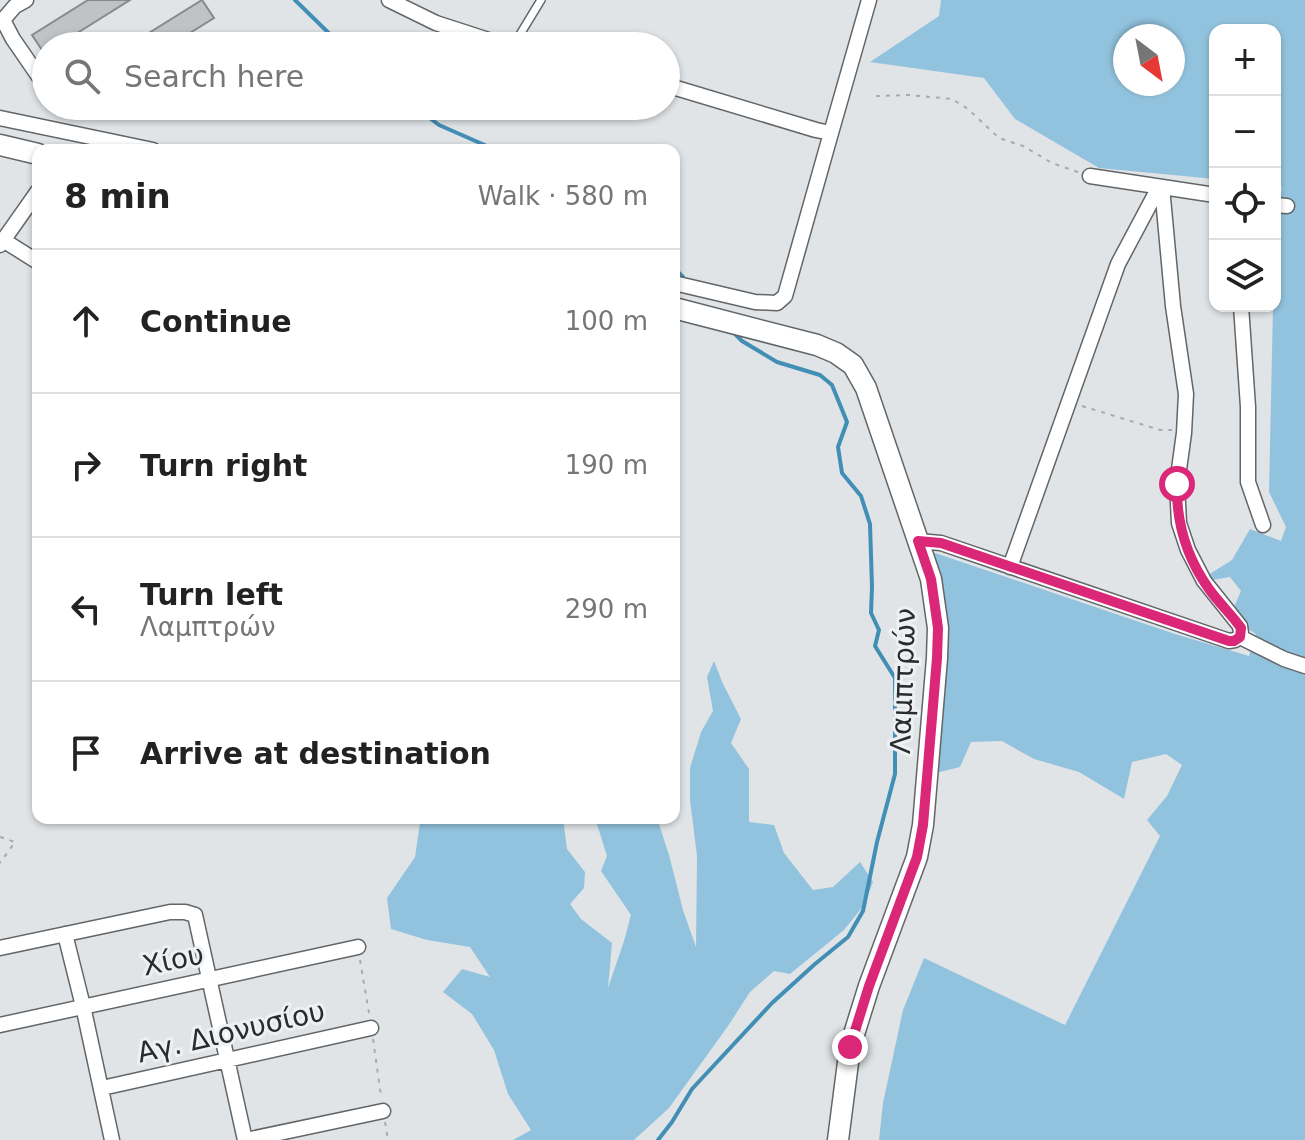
<!DOCTYPE html>
<meta charset="utf-8">
<style>
:root{--surface:#fff;--page:#f2f2f2;--text:#222;--muted:#767676;--line:#e0e0e0}
body{margin:0;font-family:"DejaVu Sans",sans-serif;background:var(--page);color:var(--text)}
.controls{position:absolute;right:24px;top:24px;display:grid;overflow:hidden;border-radius:16px;box-shadow:0 2px 6px #0004}
.controls button{width:72px;height:72px;display:grid;place-items:center;padding:0;border:0;border-bottom:2px solid var(--line);background:var(--surface);color:var(--text);font:40px sans-serif}
.compass{position:absolute;left:1113px;top:24px;width:72px;height:72px;border-radius:50%;background:var(--surface);box-shadow:0 2px 6px #0004;rotate:148deg}
.stop{position:absolute;width:24px;height:24px;margin:-18px;border:6px solid #db2777;border-radius:50%;background:#fff}
.stop.end{background:#db2777;border-color:#fff;box-shadow:0 2px 8px #0008}
.list{margin:0;padding:0;list-style:none}
h2{display:flex;justify-content:space-between;align-items:center;height:104px;margin:0;padding:0 32px;font-size:34px}
h2 small{font-size:26px;font-weight:400;color:var(--muted)}
.list li{display:grid;grid-template-columns:52px 1fr auto;gap:24px;align-items:center;box-sizing:border-box;height:144px;padding:0 32px;border-top:2px solid var(--line)}
.list b{display:block;font-size:30px;white-space:nowrap}
.list p{margin:0;font-size:26px;white-space:nowrap;color:var(--muted)}
.list em{font-size:26px;font-style:normal;color:var(--muted)}
.icon{flex:none;width:44px;height:44px;fill:none;stroke:currentColor;stroke-width:2;stroke-linecap:round;stroke-linejoin:round}
.map{position:relative;flex:none;width:1305px;height:1140px;overflow:hidden}
.search{position:absolute;background:var(--surface);box-shadow:0 2px 6px #0004;left:32px;top:32px;width:648px;height:88px;display:flex;align-items:center;gap:20px;box-sizing:border-box;padding:0 28px;border-radius:44px;color:var(--muted);font-size:30px}
.panel{position:absolute;background:var(--surface);box-shadow:0 2px 6px #0004;left:32px;top:144px;width:648px;height:680px;border-radius:16px}
.map>svg:first-child{display:block}
.green{fill:#92c3de;fill-rule:evenodd}
.lines{fill:none;stroke-linecap:round;stroke-linejoin:round}
.stream{stroke:#428fb5;stroke-width:4}
.building{fill:#bfc3c6;stroke:#868a8c;stroke-width:2}
.lane-casing{stroke:#626668;stroke-width:10}
.street-casing{stroke:#626668;stroke-width:17}
.secondary-casing{stroke:#626668;stroke-width:23}
.path{stroke:#a8abae;stroke-width:2;stroke-dasharray:4 6;stroke-linecap:butt}
.lane{stroke:#fff;stroke-width:7}
.street{stroke:#fff;stroke-width:14}
.secondary{stroke:#fff;stroke-width:20}
.route{stroke:#db2777;stroke-width:10}
.labels{text-anchor:middle;dominant-baseline:central;stroke-width:6;stroke-linejoin:round;paint-order:stroke}
.street-label{font-size:28px;fill:#2a2b2c;stroke:#edf1f4}
</style>
<div class="map">
<svg width="1305" height="1140" viewBox="0 0 1305 1140">
<rect width="100%" height="100%" fill="#e0e4e7"/>
<path class="green" d="M941 0H1305V1140H879L883 1103 903 1010 924 958 1065 1025 1160 836 1147 820 1167 796 1182 765 1166 754 1132 762 1124 799 1079 772 1034 759 1002 741 971 742 960 767 936 773 941 582 932 552 1175 634 1249 656 1256 634 1248 629 1234 607 1241 591 1230 577 1212 580 1208 575 1232 560 1250 529 1281 541 1286 527 1269 492 1273 306H1275V229L1282 187 1275 185V30H1215V179L1099 168 1015 119 984 78 870 62 939 16ZM1125 36H1173V84H1125Z
M714 661 723 684 741 719 731 743 749 769V822L774 825 784 853 813 890 833 887 860 862 873 882 864 905 844 930 790 974 774 971 750 992 728 1026 669 1108 634 1140H513L531 1130 508 1094 494 1050 472 1014 443 992 462 969 490 977 470 947 427 940 391 929 387 898 415 857 420 823 424 818H563L567 849 585 872 584 888 570 904 581 919 612 943 608 988 624 941 631 915 601 871 607 856 595 818H657L669 855 683 910 696 947 697 856 690 800V768L701 732 713 711 707 677Z"/>
<g class="lines">
<path class="stream" d="M295 0 342 46
M414 106 439 125 496 150
M674 268 683 277
M658 1140 672 1122 692 1089 772 1003 815 964 848 937 863 911 877 842 895 774V678L875 646 879 630 871 613 872 587 870 524 861 496 842 473 838 447 847 422 832 385 820 375 777 362 742 341 734 333"/>
</g>
<path class="building" d="M88 0H130L63 42 65 46H46V56L32 35Z
M202 0 214 18 169 46H128Z"/>
<g class="lines">
<defs>
<path id="lane" d="M513 46 541 0"/>
<path id="street" d="M26 0 15 6 3 20 13 39 46 87
M389 0 436 23 507 46
M666 85 816 130 831 133 785 296 777 303 755 302 674 283
M0 118 153 150
M831 133 869 0
M1090 176 1215 195
M1162 187 1173 306 1186 394 1184 433 1177 484 1179 523 1188 550 1204 581 1240 626 1241 633 1240 637
M1275 205 1287 206
M3 240 38 262
M0 245 38 191
M1241 306 1248 407V482L1263 525
M918 541 941 543 1229 641 1235 640 1240 637
M1010 567 1118 264 1159 187
M1240 637 1284 659 1305 666
M65 934 83 1006 112 1140
M0 948 170 912H185L195 915 245 1140
M0 1025 358 947
M102 1088 371 1028
M246 1140 383 1111"/>
<path id="secondary" d="M0 145 38 154
M674 308 817 345 836 353 853 365 866 388 931 579 938 628 937 658 923 825 917 857 869 986 850 1047 838 1140"/>
</defs>
<use href="#lane" class="lane-casing"/>
<use href="#street" class="street-casing"/>
<use href="#secondary" class="secondary-casing"/>
<path class="path" d="M876 96 909 95 952 99 968 109 999 138 1023 146 1052 163 1078 172
M1082 406 1160 430H1172
M0 837 15 842 0 863
M360 960 369 1013
M373 1039 381 1096
M385 1122 388 1140"/>
<use href="#lane" class="lane"/>
<use href="#street" class="street"/>
<use href="#secondary" class="secondary"/>
</g>
<g class="lines">
<path class="route" d="M850 1047 869 986 917 857 923 825 937 658 938 628 931 579 918 541 941 543 1229 641H1234L1240 637 1241 628C1231 614 1219 603 1209 589 1187 558 1176 522 1177 484"/>
</g>
<g class="labels">
<g class="street-label">
<text transform="translate(903 681) rotate(-88)">Λαμπτρών</text>
<text transform="translate(173 960) rotate(-12)">Χίου</text>
<text transform="translate(231 1032) rotate(-13)">Αγ. Διονυσίου</text>
</g>
</g>
</svg>
<div class="controls">
<button>+</button>
<button>−</button>
<button><svg class="icon" aria-label="locate" viewBox="0 0 24 24"><circle cx="12" cy="12" r="6"/><path d="M12 2v4M12 18v4M2 12h4M18 12h4"/></svg></button>
<button><svg class="icon" aria-label="layers" viewBox="0 0 24 24"><path d="M12 4l9 5-9 5-9-5zM3 14l9 5 9-5"/></svg></button>
</div>
<svg class="compass" viewBox="-18 -18 36 36"><path d="M0-13l5 13h-10z" fill="#e53935"/><path d="M0 13l5-13h-10z" fill="#767676"/></svg>
<div class="stop" style="left:1177px;top:484px"></div>
<div class="stop end" style="left:850px;top:1047px"></div>
<div class="search"><svg class="icon" aria-label="search" viewBox="0 0 24 24"><circle cx="10" cy="10" r="6"/><path d="M15 15l6 6"/></svg>Search here</div>
<section class="panel">
<h2>8 min<small>Walk · 580 m</small></h2>
<ul class="list">
<li><svg class="icon" aria-label="ahead" viewBox="0 0 24 24"><path d="M12 20V5M6 11l6-6 6 6"/></svg><div><b>Continue</b></div><em>100 m</em></li>
<li><svg class="icon" aria-label="right" viewBox="0 0 24 24"><path d="M7 20v-9h11M14 6l5 5-5 5"/></svg><div><b>Turn right</b></div><em>190 m</em></li>
<li><svg class="icon" aria-label="left" viewBox="0 0 24 24"><path d="M17 20v-9H6M10 6l-5 5 5 5"/></svg><div><b>Turn left</b><p>Λαμπτρών</p></div><em>290 m</em></li>
<li><svg class="icon" aria-label="arrive" viewBox="0 0 24 24"><path d="M6 21V4h12l-3 4 3 4H6"/></svg><div><b>Arrive at destination</b></div></li>
</ul>
</section>
</div>
